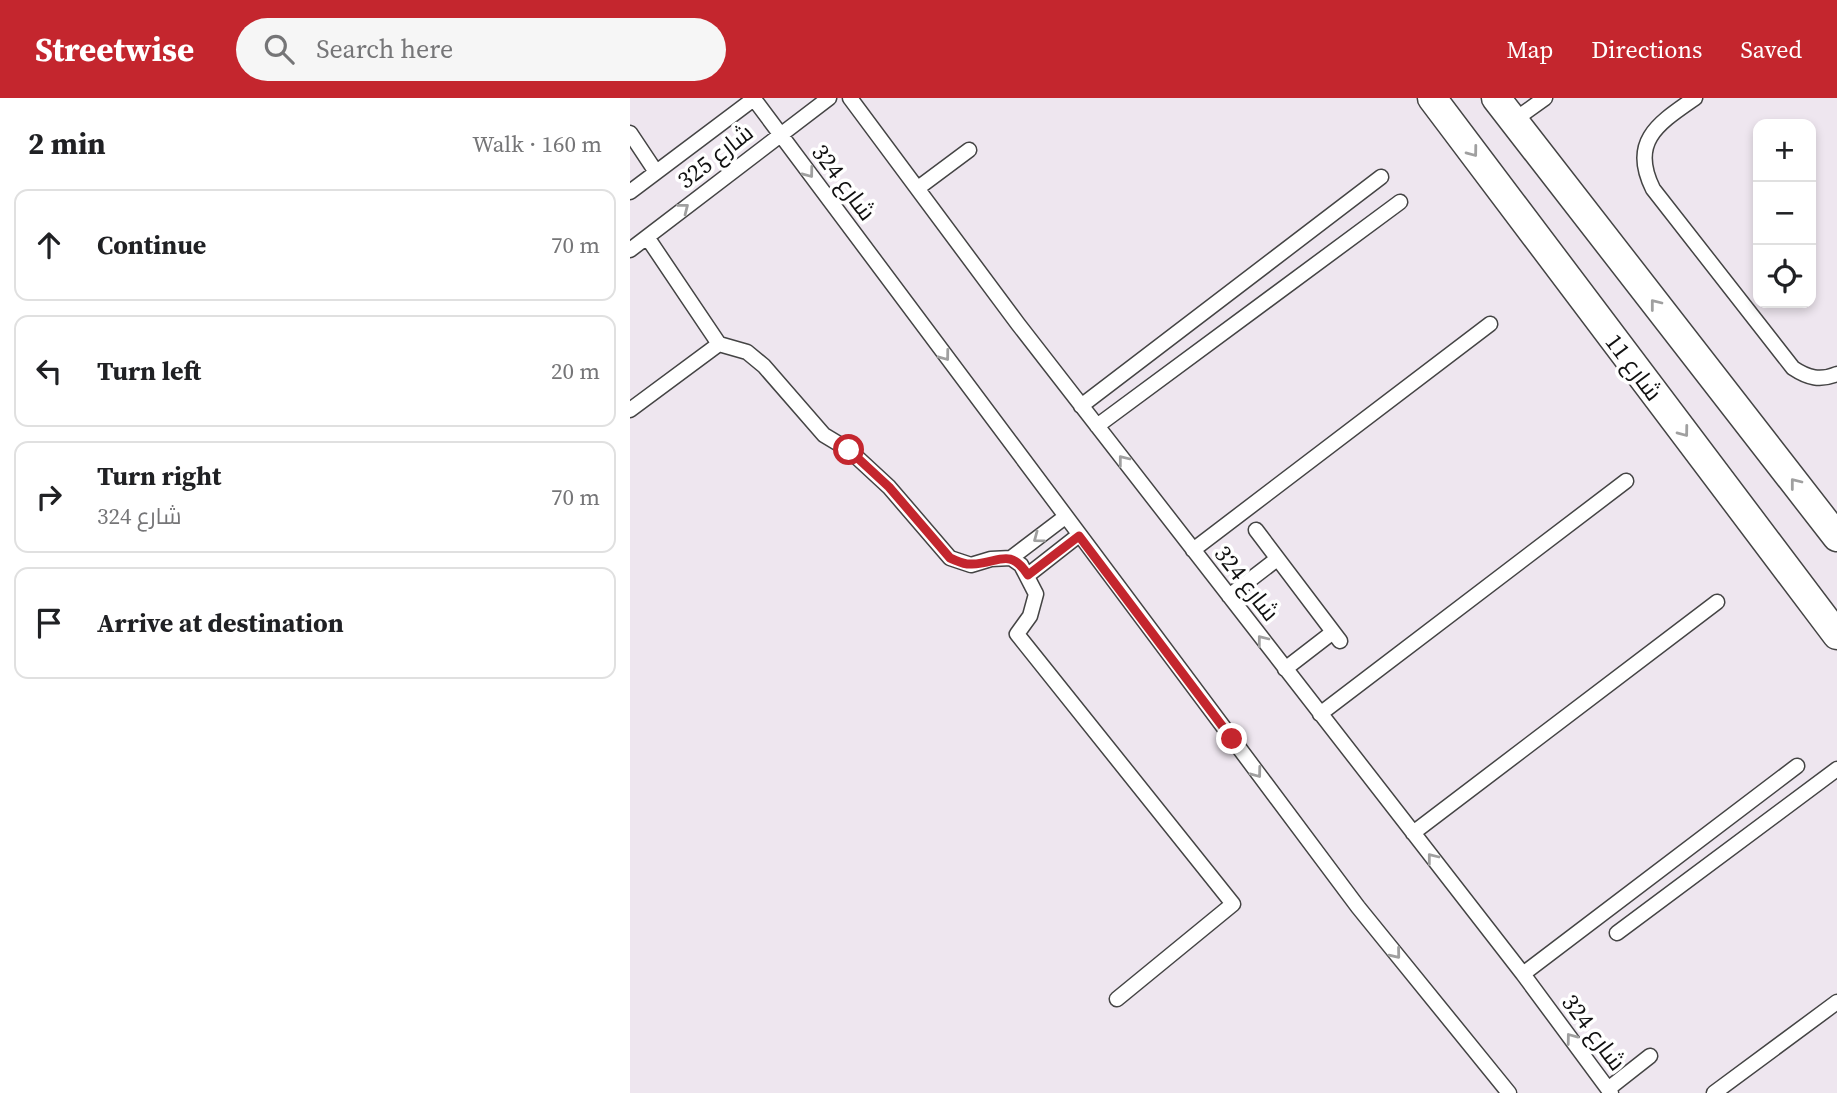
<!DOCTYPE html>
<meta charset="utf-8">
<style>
:root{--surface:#fff;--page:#f6f6f6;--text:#202124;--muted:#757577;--line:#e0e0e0;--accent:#c4262e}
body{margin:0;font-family:"Source Serif 4",Cairo,serif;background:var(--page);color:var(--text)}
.controls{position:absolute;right:21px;top:21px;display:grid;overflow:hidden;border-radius:14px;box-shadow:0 4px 10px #0003}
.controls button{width:63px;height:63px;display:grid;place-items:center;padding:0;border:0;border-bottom:2px solid var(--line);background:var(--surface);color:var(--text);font:35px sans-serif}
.stop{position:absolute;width:21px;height:21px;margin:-16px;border:5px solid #c4262e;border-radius:50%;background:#fff}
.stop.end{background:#c4262e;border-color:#fff;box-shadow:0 2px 7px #0008}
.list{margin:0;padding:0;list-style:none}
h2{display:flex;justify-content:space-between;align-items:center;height:91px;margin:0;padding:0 28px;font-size:30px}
h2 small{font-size:23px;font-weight:400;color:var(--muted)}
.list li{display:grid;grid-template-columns:46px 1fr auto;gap:21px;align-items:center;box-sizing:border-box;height:112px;margin:0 14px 14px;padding:0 14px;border:2px solid var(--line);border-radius:14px}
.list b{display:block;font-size:26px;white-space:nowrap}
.list p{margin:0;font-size:23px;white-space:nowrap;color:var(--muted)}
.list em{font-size:23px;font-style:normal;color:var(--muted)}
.icon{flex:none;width:38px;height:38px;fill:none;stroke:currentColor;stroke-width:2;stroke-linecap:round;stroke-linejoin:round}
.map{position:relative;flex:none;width:1207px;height:995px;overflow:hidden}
header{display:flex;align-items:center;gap:42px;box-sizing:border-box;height:98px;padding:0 35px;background:var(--accent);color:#fff}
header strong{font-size:33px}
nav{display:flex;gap:38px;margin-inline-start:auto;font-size:24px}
.search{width:490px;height:63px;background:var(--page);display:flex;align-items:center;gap:18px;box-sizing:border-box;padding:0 24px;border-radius:38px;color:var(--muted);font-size:26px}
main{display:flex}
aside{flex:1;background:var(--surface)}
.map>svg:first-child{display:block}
.industrial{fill:#eee6ef;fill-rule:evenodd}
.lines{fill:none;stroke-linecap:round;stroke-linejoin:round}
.service-casing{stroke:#444;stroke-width:17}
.minor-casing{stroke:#444;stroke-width:31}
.service{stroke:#fff;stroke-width:14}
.minor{stroke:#fff;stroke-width:28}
.oneway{stroke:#a0a0a0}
.route{stroke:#c4262e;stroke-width:9}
.labels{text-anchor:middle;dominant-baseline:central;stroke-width:7;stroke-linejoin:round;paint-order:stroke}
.street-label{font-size:24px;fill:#111;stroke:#fff}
</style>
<header>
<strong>Streetwise</strong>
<div class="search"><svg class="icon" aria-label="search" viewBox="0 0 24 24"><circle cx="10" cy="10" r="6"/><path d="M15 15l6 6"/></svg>Search here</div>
<nav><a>Map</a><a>Directions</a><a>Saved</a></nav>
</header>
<main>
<aside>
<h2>2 min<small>Walk · 160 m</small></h2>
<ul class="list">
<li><svg class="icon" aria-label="ahead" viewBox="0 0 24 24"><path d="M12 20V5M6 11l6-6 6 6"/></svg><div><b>Continue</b></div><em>70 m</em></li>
<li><svg class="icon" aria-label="left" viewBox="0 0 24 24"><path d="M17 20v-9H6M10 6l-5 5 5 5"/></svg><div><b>Turn left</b></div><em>20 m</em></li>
<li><svg class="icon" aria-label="right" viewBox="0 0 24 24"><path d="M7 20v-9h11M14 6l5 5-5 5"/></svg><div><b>Turn right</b><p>شارع 324</p></div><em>70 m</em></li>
<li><svg class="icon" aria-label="arrive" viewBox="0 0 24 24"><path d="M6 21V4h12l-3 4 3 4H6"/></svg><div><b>Arrive at destination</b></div></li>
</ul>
</aside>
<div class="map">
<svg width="1207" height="995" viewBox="0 0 1207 995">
<rect width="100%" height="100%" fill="#fffdf5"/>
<path class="industrial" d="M0 0H1207V995H0ZM1128 26H1181V205H1128Z"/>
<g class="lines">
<defs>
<path id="service" d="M220 0 388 226 893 876 981 995
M1065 0C1029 25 999 43 1023 91L1163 270C1178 280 1190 283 1207 276
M124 1 728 809 879 995
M883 23 915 0
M0 35 26 74
M288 90 339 52
M0 94 125 0
M17 139 89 246 117 254 134 268 194 337 219 352 259 389 320 460 341 467 361 461 381 460 391 467 406 496 400 518 387 536 603 806 487 901
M0 152 199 0
M451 308 751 79
M0 312 89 246
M467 328 770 104
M626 432 710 543
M563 452 860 226
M381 460 435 419
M398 477 449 437
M599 498 647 461
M655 571 703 534
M690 616 996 383
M783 735 1087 504
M987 835 1207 671
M893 876 1167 668
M978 991 1020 958
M1084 995 1207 904"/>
<path id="minor" d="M802 0 1207 537
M866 0 1207 439"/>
</defs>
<use href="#service" class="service-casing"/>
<use href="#minor" class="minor-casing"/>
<use href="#service" class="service"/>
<use href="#minor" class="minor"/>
</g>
<defs><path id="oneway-chevron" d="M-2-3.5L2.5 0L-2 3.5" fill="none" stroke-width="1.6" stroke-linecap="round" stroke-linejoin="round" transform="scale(1.75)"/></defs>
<g class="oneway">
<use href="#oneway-chevron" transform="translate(843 54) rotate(53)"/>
<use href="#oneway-chevron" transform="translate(179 75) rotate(53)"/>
<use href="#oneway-chevron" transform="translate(54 110) rotate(-38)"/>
<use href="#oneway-chevron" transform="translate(1025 206) rotate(-128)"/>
<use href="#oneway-chevron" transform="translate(315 258) rotate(53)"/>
<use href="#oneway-chevron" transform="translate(1054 334) rotate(53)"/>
<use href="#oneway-chevron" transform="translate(493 362) rotate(-128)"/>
<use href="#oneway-chevron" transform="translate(1165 385) rotate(-128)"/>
<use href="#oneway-chevron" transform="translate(408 440) rotate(143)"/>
<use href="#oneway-chevron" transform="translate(632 542) rotate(-128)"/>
<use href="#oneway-chevron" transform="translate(627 675) rotate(53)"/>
<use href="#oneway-chevron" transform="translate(802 760) rotate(-128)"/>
<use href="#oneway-chevron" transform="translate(766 856) rotate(51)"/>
<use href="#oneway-chevron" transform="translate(941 940) rotate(-127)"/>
</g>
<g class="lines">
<path class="route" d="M219 352 259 389 320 460C328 463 334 467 342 466 368 466 379 448 398 477L449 438 602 641"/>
</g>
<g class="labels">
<g class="street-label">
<text transform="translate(85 58) rotate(-38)">شارع 325</text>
<text transform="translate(214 84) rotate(53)">شارع 324</text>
<text transform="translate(1004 269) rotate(53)">شارع 11</text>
<text transform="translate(617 485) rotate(52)">شارع 324</text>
<text transform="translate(964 934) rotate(53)">شارع 324</text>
</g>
</g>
</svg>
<div class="controls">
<button>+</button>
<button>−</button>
<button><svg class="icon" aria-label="locate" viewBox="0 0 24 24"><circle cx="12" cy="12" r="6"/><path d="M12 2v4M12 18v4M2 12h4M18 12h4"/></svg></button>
</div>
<div class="stop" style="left:219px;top:352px"></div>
<div class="stop end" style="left:602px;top:641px"></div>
</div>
</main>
